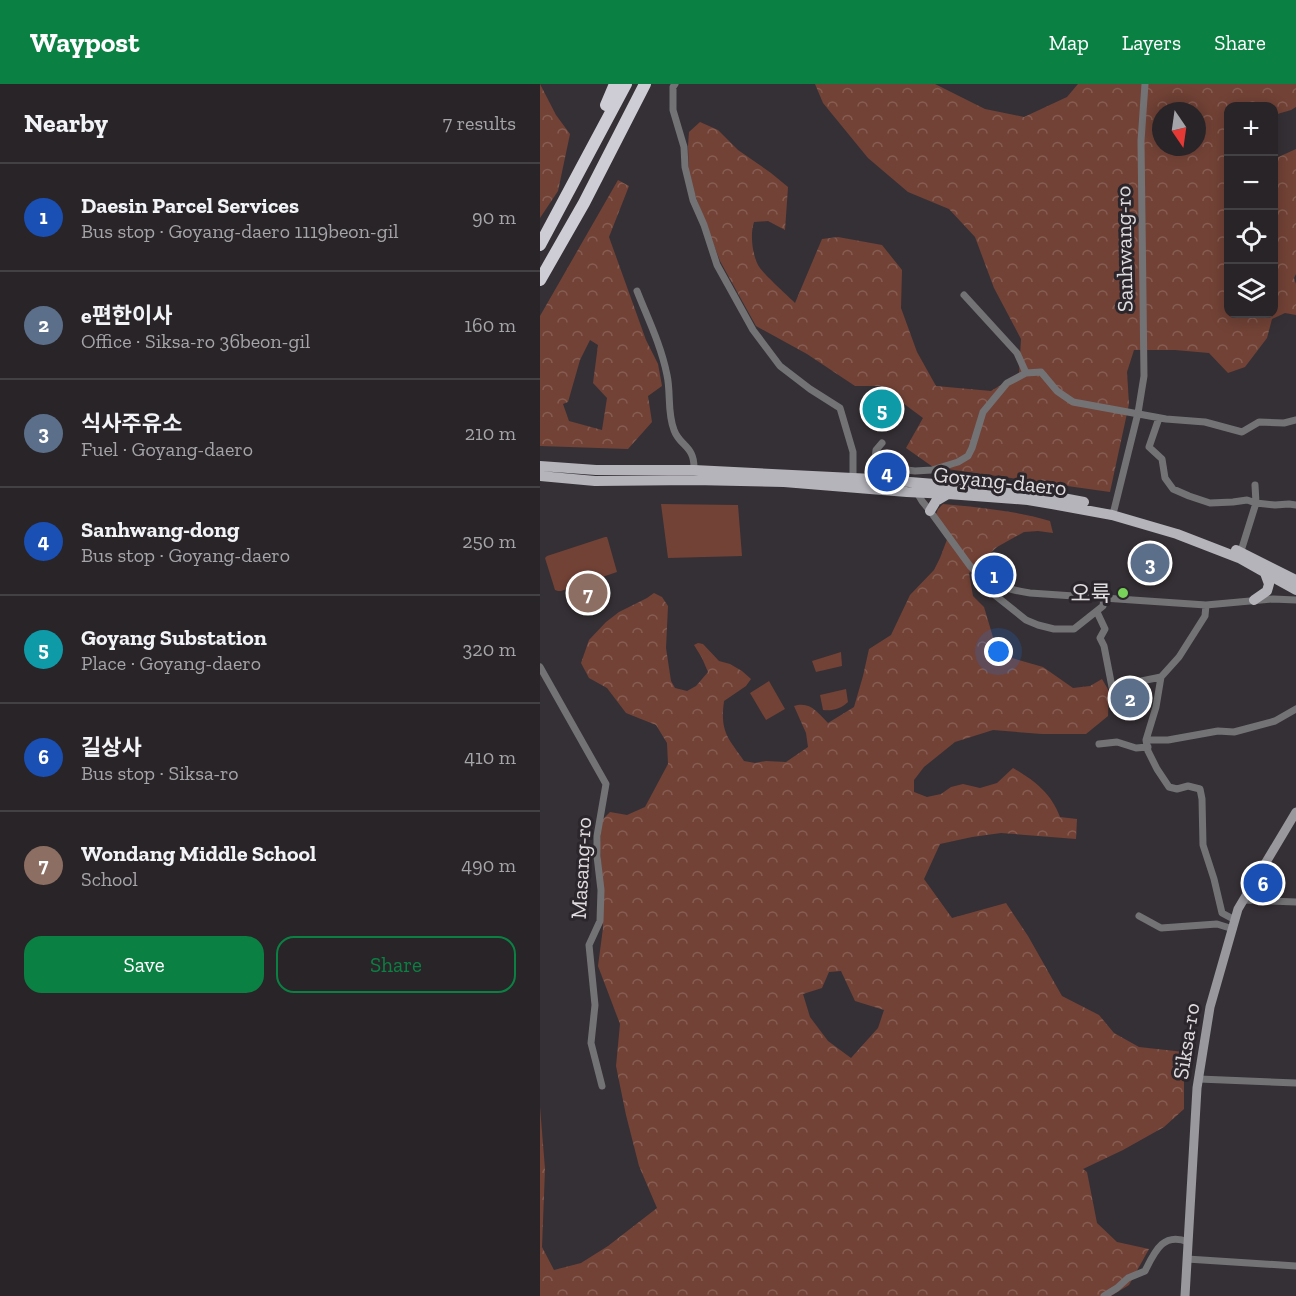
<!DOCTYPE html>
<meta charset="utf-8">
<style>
:root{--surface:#282428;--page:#343034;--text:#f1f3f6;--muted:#a5a4a8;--line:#444145;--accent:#0b8043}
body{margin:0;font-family:"Zilla Slab","Noto Sans KR",serif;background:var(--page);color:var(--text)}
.controls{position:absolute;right:18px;top:18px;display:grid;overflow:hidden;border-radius:12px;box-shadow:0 3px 15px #0003}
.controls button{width:54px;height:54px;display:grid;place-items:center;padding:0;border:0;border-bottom:2px solid var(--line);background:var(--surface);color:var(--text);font:30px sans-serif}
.compass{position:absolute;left:612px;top:18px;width:54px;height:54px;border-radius:50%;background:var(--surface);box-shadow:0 3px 15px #0003;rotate:167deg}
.you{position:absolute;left:459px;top:568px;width:21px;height:21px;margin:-15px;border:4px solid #fff;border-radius:50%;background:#1a73e8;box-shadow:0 0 0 9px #1a73e833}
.badge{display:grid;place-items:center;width:39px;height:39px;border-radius:50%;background:var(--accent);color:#fff;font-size:20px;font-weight:700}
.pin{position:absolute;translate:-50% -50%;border:3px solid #fff;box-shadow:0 2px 6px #0006}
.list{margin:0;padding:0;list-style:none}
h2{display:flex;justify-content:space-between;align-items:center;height:78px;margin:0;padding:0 24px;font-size:26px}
h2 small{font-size:20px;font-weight:400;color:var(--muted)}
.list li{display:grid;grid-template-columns:39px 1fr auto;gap:18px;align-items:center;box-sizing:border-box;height:108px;padding:0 24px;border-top:2px solid var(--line)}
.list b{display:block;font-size:22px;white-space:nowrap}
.list p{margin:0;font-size:20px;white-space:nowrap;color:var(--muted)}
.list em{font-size:20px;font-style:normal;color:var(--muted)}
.actions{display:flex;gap:12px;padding:18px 24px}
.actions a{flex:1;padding:14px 0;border:2px solid var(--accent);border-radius:18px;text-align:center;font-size:21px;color:var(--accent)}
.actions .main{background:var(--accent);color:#fff}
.icon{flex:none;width:33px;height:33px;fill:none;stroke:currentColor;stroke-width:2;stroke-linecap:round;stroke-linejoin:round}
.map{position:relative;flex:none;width:756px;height:1212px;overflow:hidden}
header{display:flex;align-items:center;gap:36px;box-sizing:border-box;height:84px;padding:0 30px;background:var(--accent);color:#fff}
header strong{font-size:28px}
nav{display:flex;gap:33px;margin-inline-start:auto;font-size:21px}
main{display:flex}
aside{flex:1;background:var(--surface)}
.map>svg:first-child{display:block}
.forest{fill:url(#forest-crowns);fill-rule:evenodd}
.pitch{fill:#724236}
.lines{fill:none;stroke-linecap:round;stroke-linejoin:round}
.street{stroke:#737376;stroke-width:7}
.secondary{stroke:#98989d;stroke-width:9}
.primary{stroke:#b5b4bb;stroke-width:10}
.highway{stroke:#cecdd6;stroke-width:12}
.poi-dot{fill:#78d158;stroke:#2b262b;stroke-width:2}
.labels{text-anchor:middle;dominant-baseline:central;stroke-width:6;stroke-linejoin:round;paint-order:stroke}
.street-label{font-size:22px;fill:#e0dde0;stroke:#2b262b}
.poi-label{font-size:22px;fill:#e0dde0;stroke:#2b262b;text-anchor:end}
</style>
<header>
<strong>Waypost</strong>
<nav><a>Map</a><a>Layers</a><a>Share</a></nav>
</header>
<main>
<aside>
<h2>Nearby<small>7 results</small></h2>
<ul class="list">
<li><span class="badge" style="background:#1a4fb4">1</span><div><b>Daesin Parcel Services</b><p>Bus stop · Goyang-daero 1119beon-gil</p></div><em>90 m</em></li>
<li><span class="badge" style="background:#5c6f8a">2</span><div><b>e편한이사</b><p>Office · Siksa-ro 36beon-gil</p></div><em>160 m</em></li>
<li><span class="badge" style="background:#5c6f8a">3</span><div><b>식사주유소</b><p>Fuel · Goyang-daero</p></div><em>210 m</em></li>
<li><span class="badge" style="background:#1a4fb4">4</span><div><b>Sanhwang-dong</b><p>Bus stop · Goyang-daero</p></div><em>250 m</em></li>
<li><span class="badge" style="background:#0f9aa8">5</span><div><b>Goyang Substation</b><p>Place · Goyang-daero</p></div><em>320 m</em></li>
<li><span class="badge" style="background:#1a4fb4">6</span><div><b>길상사</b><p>Bus stop · Siksa-ro</p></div><em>410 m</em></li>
<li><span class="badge" style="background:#8d6e63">7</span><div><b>Wondang Middle School</b><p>School</p></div><em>490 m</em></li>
</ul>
<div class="actions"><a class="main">Save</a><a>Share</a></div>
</aside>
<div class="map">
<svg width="756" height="1212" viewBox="0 0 756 1212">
<defs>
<pattern id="forest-crowns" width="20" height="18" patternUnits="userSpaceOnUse" patternTransform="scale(1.5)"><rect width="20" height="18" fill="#724236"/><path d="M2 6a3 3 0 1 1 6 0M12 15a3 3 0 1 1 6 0" fill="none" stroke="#865d53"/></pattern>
</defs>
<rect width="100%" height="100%" fill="#353035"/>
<path class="forest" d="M0 0 16 31 30 50 18 107 0 134Z
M275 0H395L445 25 484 33 527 13 538 0H756V23L751 26 734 31V22H688V47L685 49 687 64 688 66V230H734V75L756 65V190L754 194 756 200V231L745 229 732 235 727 254 705 283 688 289 669 269 635 266H594L587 288 589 320 570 408 393 383 366 364 383 334 340 302H315L267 270 216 242 180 177 149 95 148 62 149 48 160 38 178 46 198 66 231 89 248 103 245 146 228 137 214 138C210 150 212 169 218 181 222 189 247 211 255 219L282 155 298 153 342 161 362 186 361 224 377 268 396 302 451 307 479 290 481 255 454 204 435 153 409 125 368 108 328 74 283 19ZM621 27H657V63H621Z
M78 96 89 102 69 153 106 256 118 280 122 302 108 312 112 338 88 365 0 362V232ZM50 256 58 261 53 299 67 314 62 346 29 337 23 320 28 318 40 276Z
M403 420C437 423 477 427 510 437L513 449 498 447 484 448 457 463 429 489 433 512 444 523 458 570 503 583 533 604 550 602 562 595 569 607 568 632 546 650H502L453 646 415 658 384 683 374 696V708L387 713 401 710 411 703 423 700 440 704 457 699 473 684C495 697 511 709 520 733L537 735 536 755 461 749 432 753 400 760 384 795 412 834 466 819 488 852 522 912 559 931 574 949 599 963 644 968V1025L624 1043 583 1066 543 1085 547 1088 557 1139 577 1158 609 1165 589 1201 571 1212H0V1023L5 1085 2 1163 14 1186 41 1179 68 1162 117 1124 99 1082 86 1031 76 982 80 940 58 882 63 844V805L60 764 61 737 70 728 87 731 105 723 128 680 127 659 116 641 86 629 67 604 49 594 41 579 49 556 66 538 79 528 107 514 114 509 122 513 128 522 126 564 131 597 135 604 147 607 156 602 168 588 162 574 154 561 158 559 163 560 179 577 190 580 202 587 211 595 206 602 184 617C180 647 187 653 204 677L215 679 226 677 246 678 268 663 266 649 254 622C270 617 277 628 288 639L314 623 323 592 329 565 351 551 370 511 394 486 400 474 408 453 396 430 398 425ZM301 887 315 917 344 926 338 944 311 974 288 957 270 933 263 910 282 904 289 888Z"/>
<path class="pitch" d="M121 420 198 421 202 472 128 474Z
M65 453H67L68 456 77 488 21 507H18L15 506 5 474 7 472Z
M301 568 302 582 276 588 272 577Z
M229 597 245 625 226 636 210 609Z
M306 605 308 618C301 625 292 627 283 626L280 611Z"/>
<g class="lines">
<path class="street" d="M135 0 133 3V26L144 63 145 83 153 116 164 141 177 181 213 246 240 282 270 305 300 324 313 368V394
M97 207C108 235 121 261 127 291 131 309 127 328 134 346 140 363 155 361 154 386
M424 211 477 269 486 289
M619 334 609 363 622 375 625 394 633 405 649 412 670 419 693 418 707 416 716 419 735 421 749 420 756 421
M334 382 375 387 392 386 418 378 428 372 432 364 443 328 467 299 486 289 501 288 517 307 533 318 626 335 665 338 702 348 719 338 744 339 756 336
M333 395 336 366 342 359
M376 407 382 417 390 427 430 482C446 499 468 506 490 509L666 521 733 515 756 516
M574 426 598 329 604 292 601 57 605 0
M701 467 716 419 715 401
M439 491 451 508 486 536 498 541 514 545H534L563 522 564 514
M666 521 665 532 639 573 621 593 616 623 606 656 608 667 617 685 629 703 637 705 648 702 660 705 662 715 663 761 674 795 682 829 695 836
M557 528 565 545 560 554 564 562 572 603 621 593
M0 583 66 700 57 752V772L61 806 60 837 49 861 55 921 51 959 62 1002
M606 656H628L678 647 694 648 735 637 756 625
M559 660 577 658 596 664 608 663
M704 816 756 818
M599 832 621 844 677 840 693 845
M659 995 756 999
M647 1175 756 1182
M564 1212 577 1204 588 1194 605 1187C615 1167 623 1148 648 1158"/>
<path class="secondary" d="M645 1212 657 1004 670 923 698 825 756 728"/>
<path class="primary" d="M0 382 56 386H154L333 395 407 401 512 412 544 418
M0 392 55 397 154 396 244 398 367 408 408 410 488 416 512 420 572 431 637 450 699 474 756 506
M390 427 396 417 408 410
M696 466 756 496
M714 516 727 507 729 500 725 489"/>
<path class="highway" d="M66 21 75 0
M0 161 86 0
M0 196 44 119 105 0"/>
</g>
<circle class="poi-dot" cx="583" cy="509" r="6"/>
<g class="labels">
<g class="street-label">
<text transform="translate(584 165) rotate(-91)">Sanhwang-ro</text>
<text transform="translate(460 397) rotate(6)">Goyang-daero</text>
<text transform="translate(41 784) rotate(-87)">Masang-ro</text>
<text transform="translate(646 957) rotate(-81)">Siksa-ro</text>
</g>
<g class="poi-label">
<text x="571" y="509">오륙</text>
</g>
</g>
</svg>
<div class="controls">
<button>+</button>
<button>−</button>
<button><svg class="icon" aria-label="locate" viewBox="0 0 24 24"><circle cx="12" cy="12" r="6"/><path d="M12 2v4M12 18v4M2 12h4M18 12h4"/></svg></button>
<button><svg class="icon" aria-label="layers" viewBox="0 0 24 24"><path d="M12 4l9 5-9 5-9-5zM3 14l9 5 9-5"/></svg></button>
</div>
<svg class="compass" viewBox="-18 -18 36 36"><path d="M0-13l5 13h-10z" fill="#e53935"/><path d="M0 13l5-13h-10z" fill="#a5a4a8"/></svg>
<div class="you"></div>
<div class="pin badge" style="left:454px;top:491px;background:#1a4fb4">1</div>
<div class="pin badge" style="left:590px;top:614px;background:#5c6f8a">2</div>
<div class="pin badge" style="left:610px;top:479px;background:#5c6f8a">3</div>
<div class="pin badge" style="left:347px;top:388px;background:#1a4fb4">4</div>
<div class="pin badge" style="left:342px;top:325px;background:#0f9aa8">5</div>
<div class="pin badge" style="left:723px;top:799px;background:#1a4fb4">6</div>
<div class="pin badge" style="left:48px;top:509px;background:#8d6e63">7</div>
</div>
</main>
